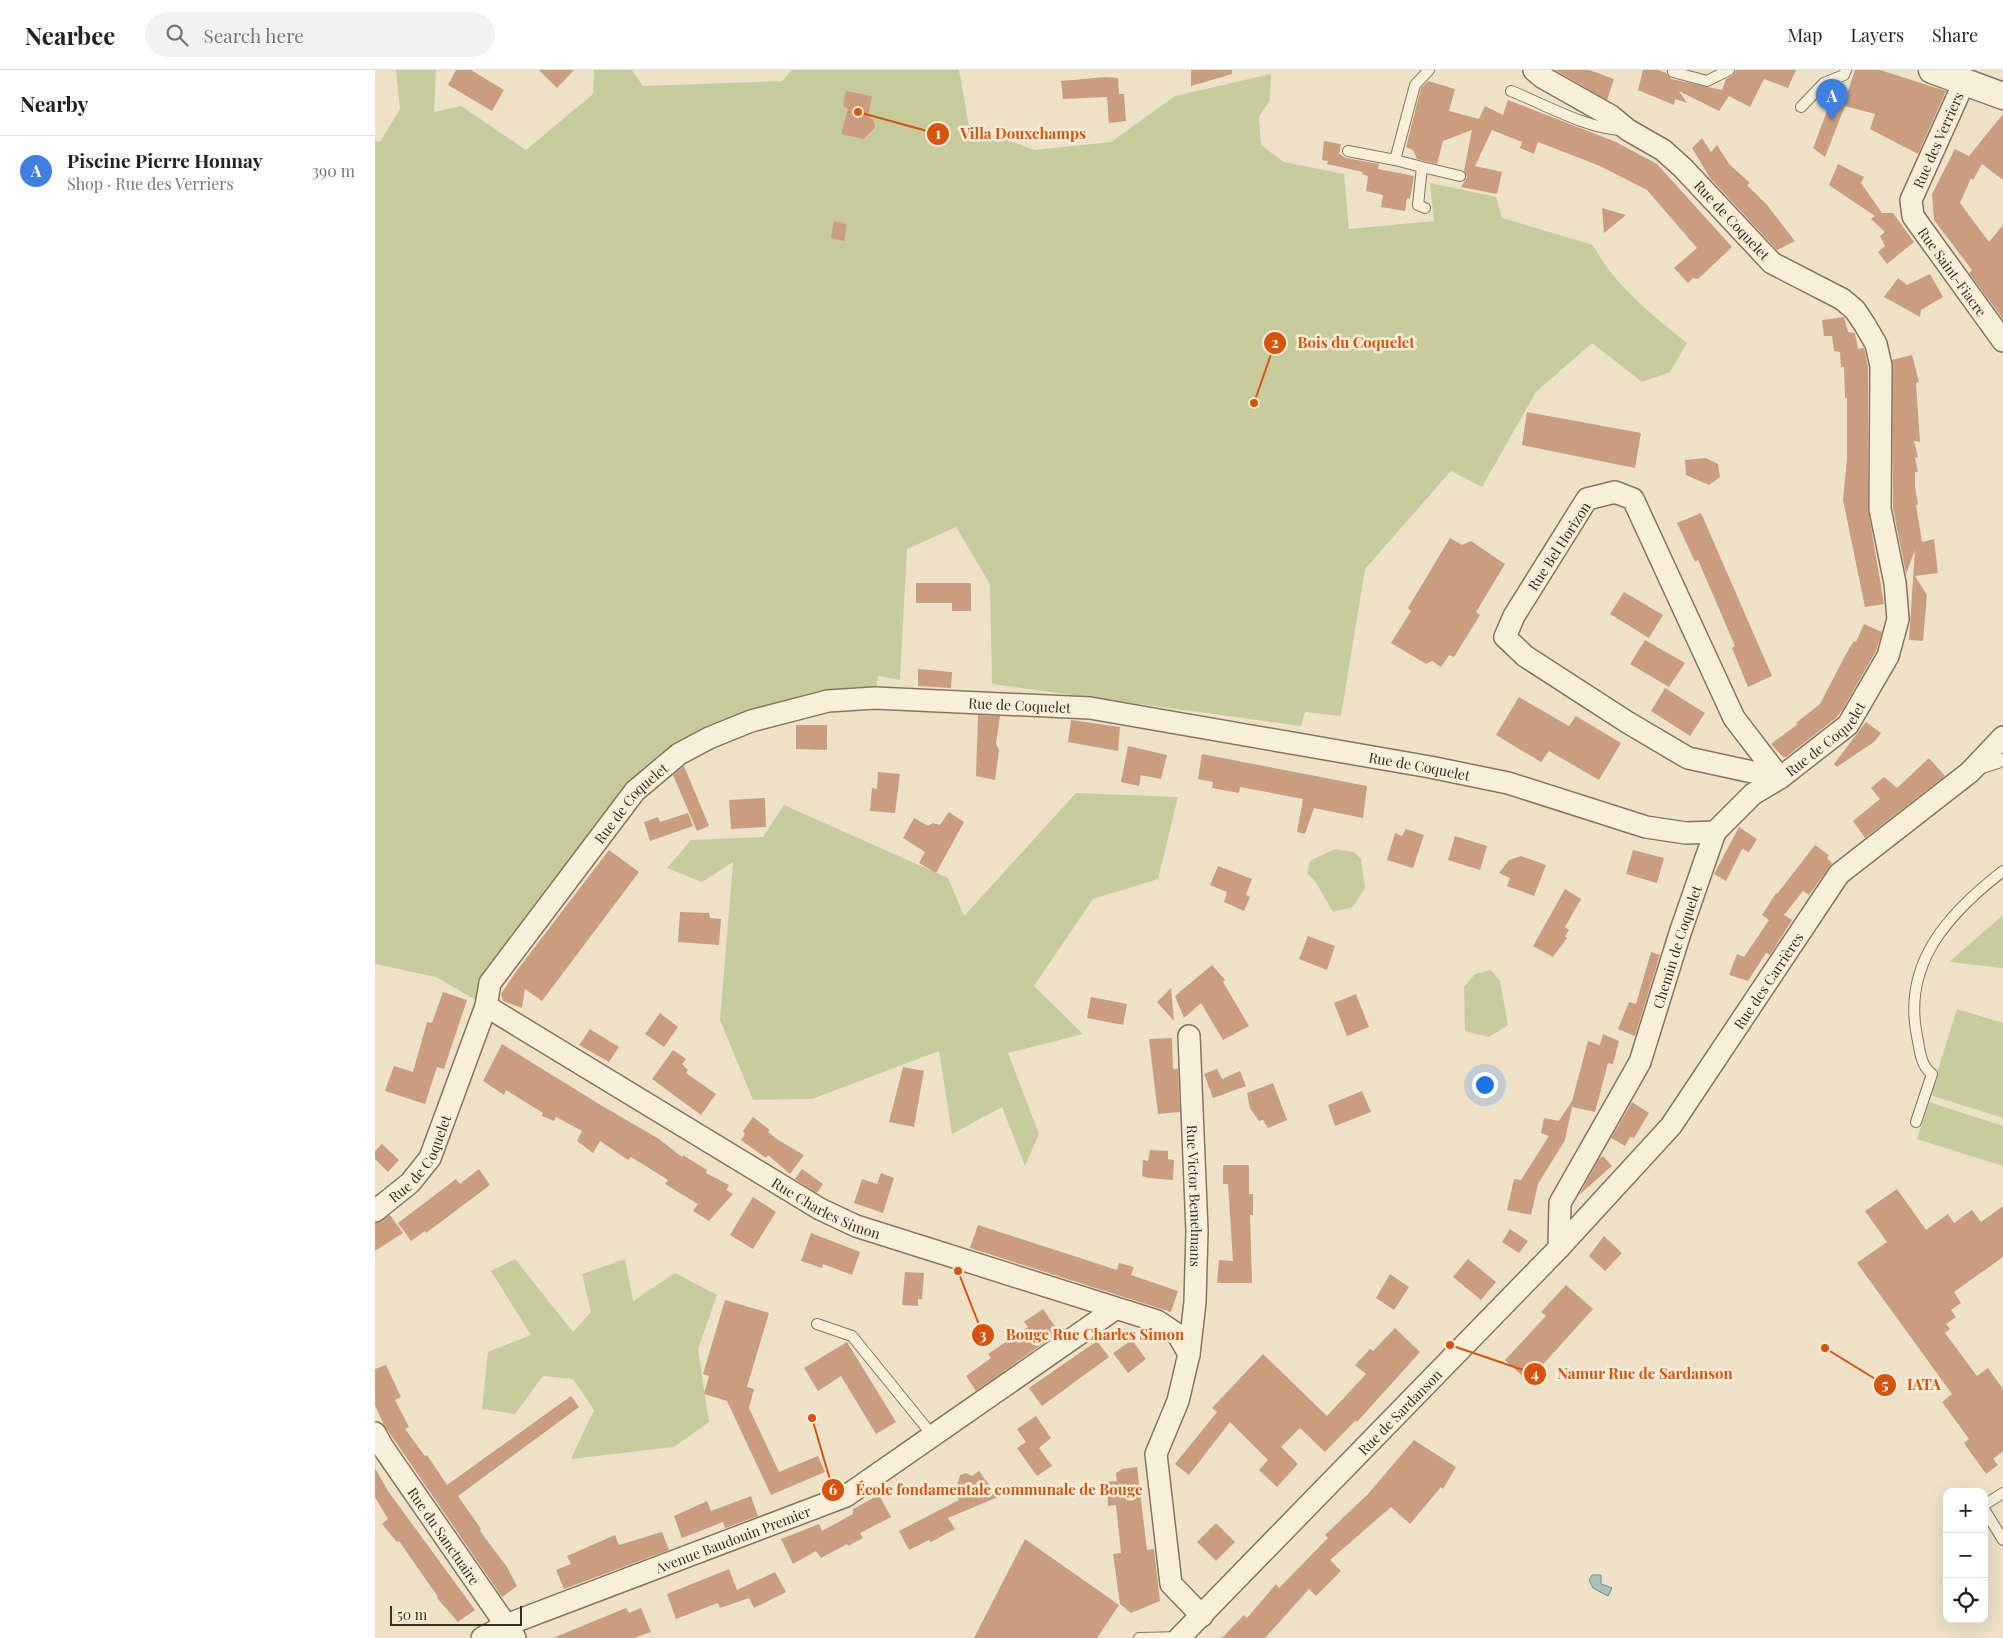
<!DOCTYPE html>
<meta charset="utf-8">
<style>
:root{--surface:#fff;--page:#f2f2f2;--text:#222;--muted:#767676;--line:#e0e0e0;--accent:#1a73e8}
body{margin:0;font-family:"Playfair Display",serif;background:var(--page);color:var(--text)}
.controls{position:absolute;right:15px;bottom:15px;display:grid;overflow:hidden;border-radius:10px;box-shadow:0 5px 20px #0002}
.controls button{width:45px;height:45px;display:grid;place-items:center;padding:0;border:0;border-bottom:1px solid var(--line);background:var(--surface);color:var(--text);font:25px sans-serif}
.scale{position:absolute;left:15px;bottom:12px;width:132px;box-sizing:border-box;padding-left:5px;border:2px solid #392c20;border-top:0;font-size:14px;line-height:18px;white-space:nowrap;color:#392c20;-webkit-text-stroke:4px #f5ecd7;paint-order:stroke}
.you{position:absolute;left:1109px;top:1014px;width:18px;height:18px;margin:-12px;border:4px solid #fff;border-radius:50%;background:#1a73e8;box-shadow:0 0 0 8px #1a73e833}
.badge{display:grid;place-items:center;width:32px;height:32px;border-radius:50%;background:var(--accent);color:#fff;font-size:16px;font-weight:700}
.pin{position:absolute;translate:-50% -41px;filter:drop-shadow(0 1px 2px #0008)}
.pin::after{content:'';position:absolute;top:26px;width:18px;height:15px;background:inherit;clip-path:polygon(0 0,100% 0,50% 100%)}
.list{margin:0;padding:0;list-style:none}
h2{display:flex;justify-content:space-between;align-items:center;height:65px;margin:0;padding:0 20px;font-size:21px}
h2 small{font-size:16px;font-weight:400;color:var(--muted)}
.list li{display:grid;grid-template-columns:32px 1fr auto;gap:15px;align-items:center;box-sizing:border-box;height:70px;padding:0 20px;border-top:1px solid var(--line)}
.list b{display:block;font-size:19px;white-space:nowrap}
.list p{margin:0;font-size:16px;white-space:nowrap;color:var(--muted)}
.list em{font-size:16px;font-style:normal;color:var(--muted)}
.icon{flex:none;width:28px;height:28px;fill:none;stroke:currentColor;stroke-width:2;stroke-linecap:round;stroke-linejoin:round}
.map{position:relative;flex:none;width:1628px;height:1568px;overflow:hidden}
header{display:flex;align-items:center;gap:30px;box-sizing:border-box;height:70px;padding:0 25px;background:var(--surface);border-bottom:1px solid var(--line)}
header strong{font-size:24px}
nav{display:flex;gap:28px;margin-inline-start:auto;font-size:18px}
.search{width:350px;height:45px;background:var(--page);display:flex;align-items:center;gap:12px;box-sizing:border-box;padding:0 18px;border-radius:28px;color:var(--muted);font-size:19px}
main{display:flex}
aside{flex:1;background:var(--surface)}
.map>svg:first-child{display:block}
.green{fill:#c6cb9c}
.water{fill:#a8c1ba;stroke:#6f9087}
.building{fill:#ca9d7f}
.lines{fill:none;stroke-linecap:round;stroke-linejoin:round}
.service-casing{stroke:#88745d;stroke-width:12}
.minor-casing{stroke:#88745d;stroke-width:24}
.tertiary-casing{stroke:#88745d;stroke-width:29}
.service{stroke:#f8efdb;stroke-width:10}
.minor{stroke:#f8efdb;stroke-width:21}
.tertiary{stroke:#f8efdb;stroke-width:26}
.labels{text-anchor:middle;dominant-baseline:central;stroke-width:5;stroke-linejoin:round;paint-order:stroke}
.street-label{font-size:14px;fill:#392c20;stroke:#f5ecd7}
.leader{fill:none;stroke:#d6540e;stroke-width:2}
.callout-dot{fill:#d6540e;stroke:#f5ecd7;stroke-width:2}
.mark-label{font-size:15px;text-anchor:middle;font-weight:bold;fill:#fff}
.callout-label{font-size:15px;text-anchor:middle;font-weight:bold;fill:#d6540e;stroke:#f5ecd7;stroke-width:5;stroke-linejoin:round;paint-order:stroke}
</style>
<header>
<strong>Nearbee</strong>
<div class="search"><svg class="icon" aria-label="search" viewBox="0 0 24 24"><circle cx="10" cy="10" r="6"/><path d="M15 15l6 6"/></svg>Search here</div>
<nav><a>Map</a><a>Layers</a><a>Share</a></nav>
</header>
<main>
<aside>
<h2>Nearby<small></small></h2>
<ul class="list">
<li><span class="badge" style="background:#3f7fe0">A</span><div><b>Piscine Pierre Honnay</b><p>Shop · Rue des Verriers</p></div><em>390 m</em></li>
</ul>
</aside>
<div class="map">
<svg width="1628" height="1568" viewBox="0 0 1628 1568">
<rect width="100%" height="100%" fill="#ede2c8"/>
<path class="green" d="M21 0H61L59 42 86 36 151 80 218 24 219 0H257L268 16 407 11 417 0H584L594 56 660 80 736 72 800 26 896 4 895 30 884 47 886 75 909 92 969 104 974 159 1059 151 1055 113 1121 127 1127 148 1218 175C1240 216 1276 244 1312 273L1295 302 1267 312 1217 273 1161 322 1107 417 1076 401 990 499 966 646 930 642 926 656 617 614 615 514 581 457 532 479 525 610 503 606 500 628 376 651 260 721 111 936 61 907 0 894V71L5 72 25 39Z
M701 723 803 727 783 809 718 829 659 916 708 964 633 983 664 1064 650 1096 627 1037 577 1064 564 981 437 1029 378 1030 345 950 358 792 327 812 292 798 316 770 388 767 409 735 573 808 589 846Z
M960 779 979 782 986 789 990 818 978 837 958 842 940 811 932 803 935 791Z
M1628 845V898L1574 892Z
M1116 900 1125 911 1133 955 1114 967 1090 961 1089 917 1100 904Z
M1582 939 1628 953V1048L1555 1025Z
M1554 1032 1628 1056V1096L1542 1069Z
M140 1189 198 1262 216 1242 207 1204 250 1189 258 1231 300 1203 342 1225 323 1279 334 1352 299 1377 196 1389 219 1340 198 1309 168 1306 140 1344 107 1339 113 1282 156 1265 116 1201Z"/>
<path class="water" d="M1217 1505H1226V1514L1237 1518 1233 1526 1218 1518 1214 1510Z"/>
<path class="building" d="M81 0H96L129 20 117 41 73 15Z
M164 0H199L182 18Z
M816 0H857V4L816 16Z
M1180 0H1214L1239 9 1232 30Z
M1268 0H1283L1291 3 1296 9 1347 20 1351 9 1359 4 1361 0H1421L1413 18 1389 9 1375 37 1354 26 1344 41 1304 21 1312 33 1300 29 1299 35 1263 20Z
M1480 0H1505L1571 21 1543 84 1495 59 1500 44 1470 36 1450 87 1438 78 1457 28 1469 33Z
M731 7 743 8 744 24H749L751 51 734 53 732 27 688 29 686 11Z
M1053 11 1080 19 1074 41 1104 49 1110 36 1128 45 1133 30 1241 72 1282 94 1357 177 1323 209 1318 208 1313 213 1299 198 1322 178 1272 120 1225 96 1163 72 1159 84 1145 78 1147 72 1117 60 1100 96 1127 102 1122 124 1086 117 1092 107 1089 101 1097 60 1068 71 1062 94 1042 89 1038 80 1031 77 1046 18Z
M471 21 497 26 493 46 499 51 500 57 489 69 466 64 473 39 468 36Z
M1628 44V110L1607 94 1598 110 1596 108 1585 133 1614 172 1628 155V249L1594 203 1597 200 1559 150 1557 124 1580 79 1594 86Z
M1327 68 1336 82 1342 75 1354 94 1375 113 1372 115 1392 135 1420 171 1402 180 1347 121 1335 108 1317 78Z
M949 71 966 74 964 84 971 88 1004 94 1003 99 1039 106 1035 129 1032 128 1030 141 1006 137 1008 125 991 121 993 106 987 104 988 102 952 94 953 91 947 90Z
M1463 94 1489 107 1486 113 1507 143H1518L1539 172 1512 194 1503 182 1510 176 1505 166 1510 162 1496 149 1500 146 1454 115Z
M1227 138 1251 145 1229 163Z
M459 151 472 154 469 171 456 168Z
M1555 204 1568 227 1546 240 1545 247 1509 227 1523 208 1532 215Z
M1469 247 1473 262 1480 263 1483 279 1489 278 1493 297V439L1509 534 1490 537 1468 430 1472 389V328H1470L1469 297H1466L1465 282 1459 281 1457 266H1449L1447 250Z
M1537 285 1544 312 1541 313 1545 372 1539 371 1543 387 1540 388 1543 402H1540V417L1543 434 1541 435 1547 472 1559 469 1563 503 1540 506 1552 525 1548 571 1534 570 1540 480 1531 504 1518 438 1517 290Z
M1152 342 1266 363 1260 398 1147 375Z
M1331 388 1343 394 1345 407 1334 415 1311 405 1310 390Z
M1326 443 1397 606 1373 617 1357 578 1360 576 1329 504 1323 490 1320 492 1302 453Z
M1075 468 1087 475 1096 471 1130 494 1101 542 1105 545 1079 587 1074 585 1066 597 1057 591 1051 594 1016 573 1036 541 1033 538Z
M541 513H596V541H577V533H541Z
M1249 522 1288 545 1274 568 1235 544Z
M1489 554 1507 562 1501 581 1468 639 1461 648 1411 687H1408L1396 674 1423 654 1421 653 1445 634 1471 584 1479 571 1481 572Z
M1270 570 1310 593 1294 617 1255 594Z
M543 599 577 602 576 618 543 616Z
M1290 618 1330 643 1315 666 1276 641Z
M1144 627 1194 656 1201 646 1246 673 1224 710 1174 681 1166 692 1121 665Z
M603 645 625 646 621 674 624 680 620 710 601 706Z
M696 650 745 657 743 681 693 672Z
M1491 652 1506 663 1499 672 1462 697 1459 694Z
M421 655H452V680L421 679Z
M753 676 792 685 786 709 766 705 764 716 746 712Z
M827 684 992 716 988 748 939 738 930 764 922 762 928 729 865 717 864 723 837 718 838 712 823 709Z
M1554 688 1570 706 1490 768 1478 751 1505 729 1496 718 1509 707 1522 718Z
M309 696 334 756 322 761 298 705Z
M503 702 525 704 520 743 495 741 497 718 502 719Z
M390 728 391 757 356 759 354 730Z
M574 742 589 752 561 803 544 793 550 782 528 768 539 748 553 756 558 753 565 755Z
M313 743 318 756 275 771 269 752 283 747 285 752Z
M1364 757 1382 769 1374 782 1367 779 1351 811 1339 804Z
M1031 759 1049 765 1038 798 1012 790 1020 763 1027 766Z
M1080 766 1112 776 1105 800 1073 790Z
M1440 775 1454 785 1452 788 1457 793 1434 825 1428 821 1409 845 1417 850 1395 885 1391 883 1373 911 1354 905 1362 884 1369 887 1394 850 1387 845 1401 823 1402 824Z
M234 780 264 802 167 931 150 919 147 938 128 931 126 924 140 903Z
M1258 780 1289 788 1282 813 1251 804Z
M1146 786 1171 795 1159 826 1132 816 1135 808 1124 803 1134 790Z
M843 796 877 809 871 825 875 827 869 841 849 832 852 822 835 815Z
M1190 819 1206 829 1190 857 1194 860 1190 866 1192 868 1178 887 1158 876Z
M305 842 334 843 335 848 346 849 344 875 303 872Z
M933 866 960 876 952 900 924 889Z
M1276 882 1285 885 1260 966 1243 959 1254 932 1261 934Z
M837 895 850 910 848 912 874 956 848 970 826 933 809 948 800 926Z
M796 918 799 951 782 932Z
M68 922 92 930 69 999 62 997 50 1034 10 1021 19 996 38 1002 52 952 57 953Z
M981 924 994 957 972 966 959 933Z
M716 927 752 934 748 955 712 948Z
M285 943 303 957 289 977 270 964Z
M215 959 244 977 234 992 204 975Z
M1228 964 1244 971 1238 994 1233 993 1220 1042 1197 1037 1190 1070 1163 1114 1156 1145 1132 1140 1139 1109 1146 1110 1174 1066 1166 1063 1169 1048 1184 1051 1197 1031 1213 971 1225 975Z
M797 968 798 999H803L805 1042 783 1044 774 969Z
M127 974 224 1034 284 1069 307 1087 308 1085 332 1100 331 1103 354 1115 351 1120 358 1124 334 1151 318 1141 323 1134 290 1114 293 1110 256 1087 253 1090 225 1071 218 1083 202 1071 207 1061 181 1047 179 1051 167 1046 168 1043 131 1020 129 1025 108 1011Z
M298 980 311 989 307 994 313 1000 311 1003 341 1024 326 1045 277 1009Z
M528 997 549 1001 539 1057 514 1052Z
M842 999 847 1009 865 1001 871 1016 838 1028 829 1004Z
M898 1013 912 1050 893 1058 888 1050 884 1051 875 1038 872 1023Z
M987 1021 996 1042 960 1056 953 1035Z
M1257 1032 1274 1043 1259 1068 1255 1067 1250 1076 1236 1068Z
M378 1047 395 1060 393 1062 403 1070 429 1085 415 1104 393 1085 391 1088 366 1070 370 1064 368 1061Z
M7 1074 24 1090 13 1102 0 1089V1081Z
M775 1080 793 1081V1089L799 1090 798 1110 773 1108 767 1106 768 1090 773 1091Z
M1228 1086 1237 1096 1204 1125 1224 1089Z
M848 1095H874V1124H878V1145H875L877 1213H842L844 1190 858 1191 853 1114H848Z
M104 1099 115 1115 51 1163 50 1161 36 1171 23 1153 81 1109 85 1114Z
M427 1099 448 1114 442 1123 420 1109Z
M506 1103 519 1108 508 1143 479 1133 487 1109 502 1114Z
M1522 1119 1551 1160 1573 1144 1579 1153 1597 1140 1606 1152 1628 1136V1187L1579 1222 1586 1233 1576 1240 1581 1247 1571 1254 1575 1259 1570 1263 1602 1306 1613 1298 1628 1319V1381L1618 1389 1623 1395 1611 1404 1589 1373 1594 1369 1567 1332 1577 1324 1482 1193 1512 1172 1490 1141Z
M378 1127 401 1142 378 1179 355 1165Z
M15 1145 28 1163 0 1181V1153Z
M603 1155 742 1200 744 1193 759 1197 756 1205 803 1221 796 1242 595 1178Z
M1135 1159 1153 1171 1144 1183 1127 1172Z
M436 1163 485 1182 477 1205 448 1194 447 1198 426 1191Z
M1229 1166 1247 1183 1230 1201 1214 1186Z
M1093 1189 1121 1212 1106 1230 1078 1207Z
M530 1202 549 1203 547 1229H543V1236L527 1235Z
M1015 1204 1034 1217 1019 1240 1001 1228Z
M1191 1215 1218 1239 1153 1311 1130 1290 1171 1246 1166 1242Z
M350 1230 394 1243 372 1317 379 1319 374 1338 404 1402 443 1386 450 1402 396 1425 352 1331 329 1324 334 1306 328 1304Z
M668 1239 684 1262 601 1321 591 1306 616 1288 613 1284 653 1257 649 1252Z
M1020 1258 1045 1282 982 1352 980 1351 950 1382 925 1358 906 1377 923 1394 902 1417 884 1400 893 1390 855 1352 814 1405 800 1394 842 1342 837 1338 888 1284 952 1346 991 1304 980 1295 995 1279 998 1281Z
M757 1270 771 1289 753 1303 738 1283Z
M722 1271 734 1287 667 1336 654 1318Z
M472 1272 521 1352 501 1364 466 1306 443 1321 429 1298Z
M11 1295 26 1327 20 1330 34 1357 30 1359 50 1386 52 1385 72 1415 196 1326 204 1337 83 1426 106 1459 105 1461 132 1497 142 1516 127 1527 9 1355 0 1335V1299Z
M661 1346 676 1368 664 1378 677 1396 662 1406 642 1378 651 1372 642 1359Z
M1039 1370 1081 1397 1068 1419 1066 1417 1035 1454 1016 1437 955 1490 966 1501 941 1526 934 1519 890 1568H847L869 1545 872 1548 901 1514 904 1518 953 1468 950 1465 993 1424Z
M762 1397 772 1480 779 1479 785 1531 756 1543 745 1534 738 1484 746 1483 741 1435 733 1436 732 1412 742 1411 741 1403 747 1399Z
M0 1398 13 1421 100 1540 83 1552 62 1528 63 1527 24 1471 22 1472 7 1454 13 1449 0 1427Z
M604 1401 623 1427 573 1448 580 1459 556 1472 554 1470 534 1480 524 1461 584 1430 577 1420 582 1416 585 1405 591 1403 597 1406Z
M504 1425 516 1447 485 1463 488 1468 473 1476 472 1474 446 1488 441 1481 418 1494 406 1469 444 1454 447 1461 478 1444V1439Z
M376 1426 383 1446 350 1458 348 1452 307 1468 299 1446 332 1431 336 1441Z
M841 1453 860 1472 841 1491 822 1472Z
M287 1462 294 1480 189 1519 181 1500 196 1494 192 1486 240 1465 244 1475Z
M650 1469 744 1535 722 1568H599Z
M354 1499 362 1520 400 1502 411 1522 379 1538 374 1528 345 1538 343 1533 301 1549 292 1524Z
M251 1538 254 1543 266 1538 276 1562 259 1568H178Z"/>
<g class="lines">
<defs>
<path id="service" d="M1298 2 1332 11 1354 0
M1136 21C1169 34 1212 59 1247 60
M1426 37 1449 13 1469 5 1471 0
M973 81 1020 90
M1047 97 1085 106
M1050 138 1043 135 1047 97 1020 90 1040 15 1054 0
M1604 699 1623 693 1628 689
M1541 1052 1557 1004C1545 995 1545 980 1542 966 1527 893 1574 843 1628 801
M442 1254 477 1266 558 1366
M1609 1435 1628 1423
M1609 1439 1628 1470
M764 1568 806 1567"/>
<g id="minor">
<path id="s1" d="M1590 10 1536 130 1538 146 1545 156 1628 271"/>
<path d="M1240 422 1258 429 1359 648 1405 708 1313 688 1252 652 1150 586 1130 567 1139 546 1212 429Z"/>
<path id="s2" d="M111 936 445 1139 481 1156 782 1251 803 1265 814 1284"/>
<path id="s3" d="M814 966 822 1161 820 1232 814 1284 803 1331 781 1384 796 1514 827 1546"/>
<path id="s4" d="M0 1141 35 1113 55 1088 111 936 115 913 260 721 304 684 334 668 376 651 453 631 500 628 715 638 1055 697 1133 713 1271 757 1311 763 1340 762 1378 724 1405 708 1473 655 1513 586 1523 549 1520 513 1505 439 1506 296 1501 274 1490 255 1480 240 1467 229 1397 193 1308 98 1288 80 1253 60 1236 46 1167 7 1159 0"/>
<path id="s5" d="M1184 1178 1185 1133 1265 992 1305 863 1340 762"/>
<path id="s6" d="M0 1363 7 1376 140 1568"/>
<path id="s7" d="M107 1568 131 1555 471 1426 740 1239"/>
<path id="s8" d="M804 1568 1184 1178 1296 1056 1464 804 1595 702 1628 667"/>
</g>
<path id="tertiary" d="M1557 0 1628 26"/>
</defs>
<use href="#service" class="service-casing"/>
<use href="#minor" class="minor-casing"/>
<use href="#tertiary" class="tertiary-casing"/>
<use href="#service" class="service"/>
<use href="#minor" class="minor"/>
<use href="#tertiary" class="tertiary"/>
</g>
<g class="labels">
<g class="street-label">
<text transform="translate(1563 70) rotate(-66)">Rue des Verriers</text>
<text transform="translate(1357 150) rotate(47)">Rue de Coquelet</text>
<text stroke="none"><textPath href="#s1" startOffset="216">Rue Saint-Fiacre</textPath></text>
<text transform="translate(1184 476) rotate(-57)">Rue Bel Horizon</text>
<text stroke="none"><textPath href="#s4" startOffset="911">Rue de Coquelet</textPath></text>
<text stroke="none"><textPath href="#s4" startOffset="1766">Rue de Coquelet</textPath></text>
<text stroke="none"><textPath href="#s4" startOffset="1316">Rue de Coquelet</textPath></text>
<text stroke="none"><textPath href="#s4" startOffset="491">Rue de Coquelet</textPath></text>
<text stroke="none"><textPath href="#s5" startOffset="328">Chemin de Coquelet</textPath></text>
<text stroke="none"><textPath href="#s8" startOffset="885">Rue des Carrières</textPath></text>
<text stroke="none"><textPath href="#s4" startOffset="71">Rue de Coquelet</textPath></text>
<text stroke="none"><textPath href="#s3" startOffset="160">Rue Victor Bemelmans</textPath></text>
<text stroke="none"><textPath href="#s2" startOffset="396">Rue Charles Simon</textPath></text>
<text stroke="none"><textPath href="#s8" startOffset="316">Rue de Sardanson</textPath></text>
<text stroke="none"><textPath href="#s6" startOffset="124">Rue du Sanctuaire</textPath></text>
<text stroke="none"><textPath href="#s7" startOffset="270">Avenue Baudouin Premier</textPath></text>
</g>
</g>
<path class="leader" d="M483 42L563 64M879 333L900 273M583 1201L608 1265M1075 1275L1160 1304M1450 1278L1510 1315M437 1348L458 1420"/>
<g class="callout-dot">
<circle cx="483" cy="42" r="5"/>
<circle cx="879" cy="333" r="5"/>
<circle cx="583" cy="1201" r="5"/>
<circle cx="1075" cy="1275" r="5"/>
<circle cx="1450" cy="1278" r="5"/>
<circle cx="437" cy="1348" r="5"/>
<circle cx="563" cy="64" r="12"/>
<circle cx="900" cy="273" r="12"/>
<circle cx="608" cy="1265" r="12"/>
<circle cx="1160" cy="1304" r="12"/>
<circle cx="1510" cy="1315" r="12"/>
<circle cx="458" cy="1420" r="12"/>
</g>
<g class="mark-label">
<text x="563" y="69">1</text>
<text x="900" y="278">2</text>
<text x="608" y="1270">3</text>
<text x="1160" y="1309">4</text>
<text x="1510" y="1320">5</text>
<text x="458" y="1425">6</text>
</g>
<g class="callout-label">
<text x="648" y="69">Villa Douxchamps</text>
<text x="981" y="278">Bois du Coquelet</text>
<text x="720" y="1270">Bouge Rue Charles Simon</text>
<text x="1270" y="1309">Namur Rue de Sardanson</text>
<text x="1549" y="1320">IATA</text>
<text x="624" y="1425">École fondamentale communale de Bouge</text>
</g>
</svg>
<div class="controls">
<button>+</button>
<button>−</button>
<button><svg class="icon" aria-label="locate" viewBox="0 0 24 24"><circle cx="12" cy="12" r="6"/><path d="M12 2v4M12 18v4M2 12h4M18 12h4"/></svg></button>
</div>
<div class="scale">50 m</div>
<div class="you"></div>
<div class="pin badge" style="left:1457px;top:50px;background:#3f7fe0">A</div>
</div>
</main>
